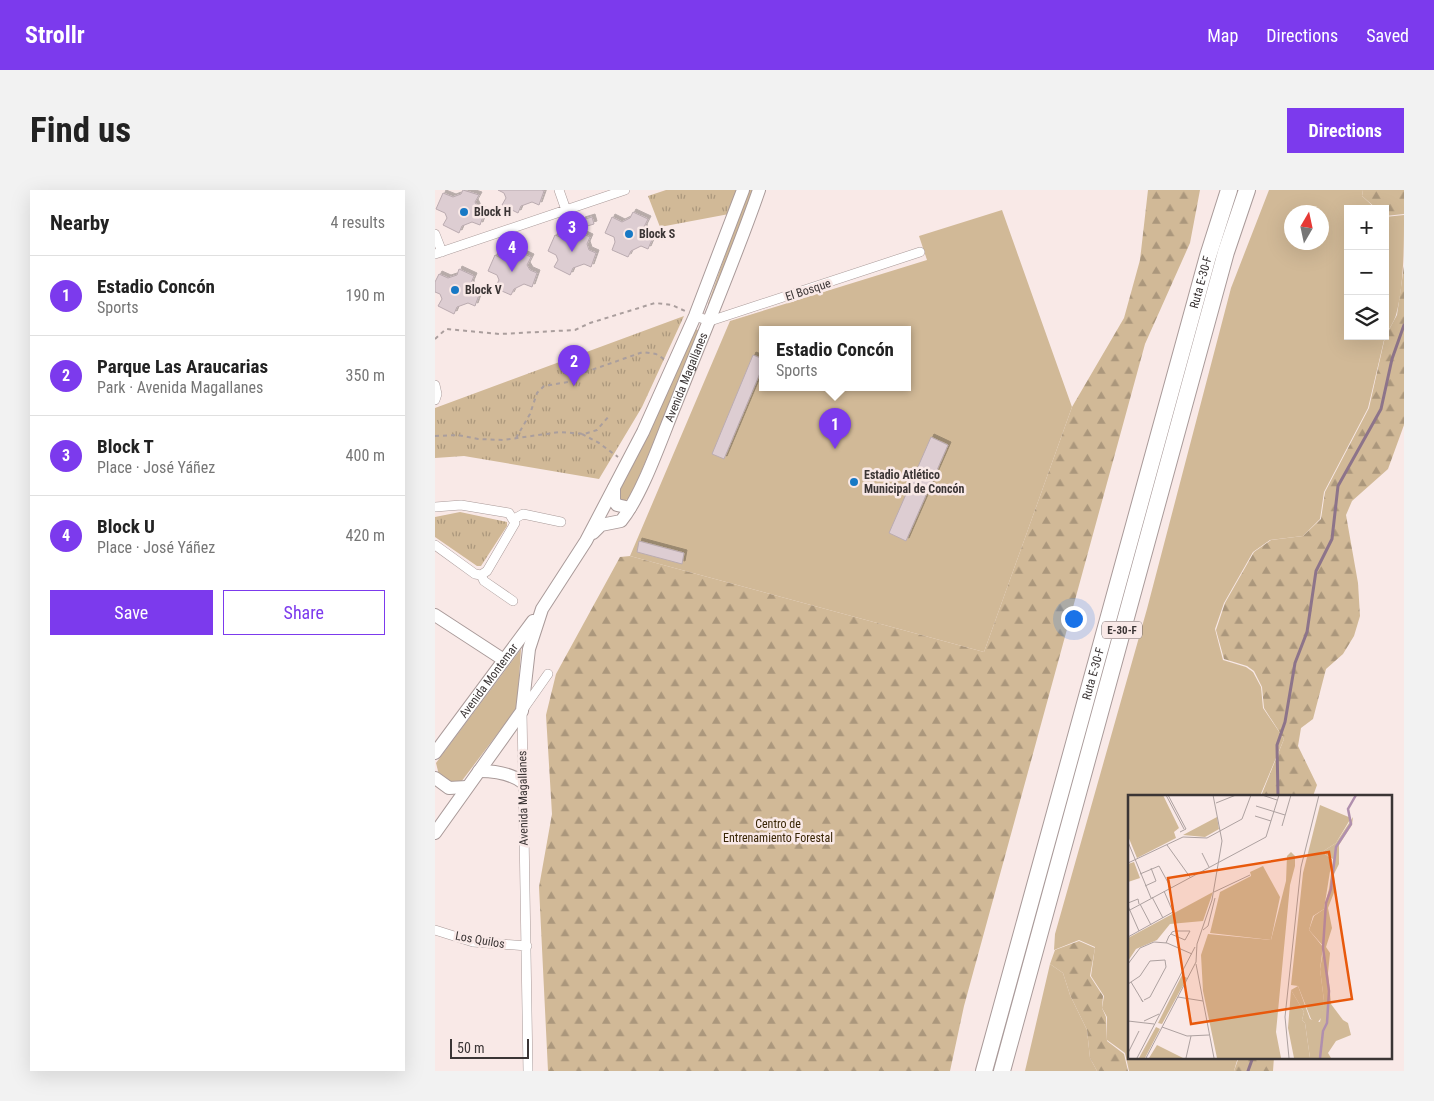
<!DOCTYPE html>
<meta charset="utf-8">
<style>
:root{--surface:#fff;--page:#f2f2f2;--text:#222;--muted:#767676;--line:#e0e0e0;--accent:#7c3aed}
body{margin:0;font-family:"Roboto Condensed",sans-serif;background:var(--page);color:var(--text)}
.controls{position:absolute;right:15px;top:15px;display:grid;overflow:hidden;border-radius:0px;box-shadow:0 5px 20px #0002}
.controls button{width:45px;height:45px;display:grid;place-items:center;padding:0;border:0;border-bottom:1px solid var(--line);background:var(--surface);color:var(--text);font:25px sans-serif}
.compass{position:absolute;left:849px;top:15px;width:45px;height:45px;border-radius:50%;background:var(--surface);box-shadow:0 5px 20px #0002;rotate:9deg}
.scale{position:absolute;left:15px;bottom:12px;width:79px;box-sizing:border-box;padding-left:5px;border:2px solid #3b3535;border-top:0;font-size:14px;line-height:18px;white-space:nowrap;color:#3b3535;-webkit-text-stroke:4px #f9e9e7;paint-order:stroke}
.you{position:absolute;left:638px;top:428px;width:18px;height:18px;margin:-12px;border:4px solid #fff;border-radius:50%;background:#1a73e8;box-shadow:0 0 0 8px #1a73e833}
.badge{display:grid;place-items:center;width:32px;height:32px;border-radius:50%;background:var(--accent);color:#fff;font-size:16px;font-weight:700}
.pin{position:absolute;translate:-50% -41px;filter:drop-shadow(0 1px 2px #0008)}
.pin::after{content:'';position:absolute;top:26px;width:18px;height:15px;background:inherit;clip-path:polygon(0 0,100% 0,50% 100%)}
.popup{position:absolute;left:324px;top:136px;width:152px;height:65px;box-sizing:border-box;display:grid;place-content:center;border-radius:0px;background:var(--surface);filter:drop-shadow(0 1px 4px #0005);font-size:16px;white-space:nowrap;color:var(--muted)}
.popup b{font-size:19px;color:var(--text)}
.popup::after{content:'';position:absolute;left:50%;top:100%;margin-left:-10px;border:10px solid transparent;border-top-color:var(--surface)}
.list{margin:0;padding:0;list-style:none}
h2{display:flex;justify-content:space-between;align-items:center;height:65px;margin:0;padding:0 20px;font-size:21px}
h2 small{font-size:16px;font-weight:400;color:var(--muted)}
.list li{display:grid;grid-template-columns:32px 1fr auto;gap:15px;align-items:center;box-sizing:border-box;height:80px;padding:0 20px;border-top:1px solid var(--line)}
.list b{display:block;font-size:19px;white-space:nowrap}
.list p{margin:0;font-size:16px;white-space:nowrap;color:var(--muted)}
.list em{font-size:16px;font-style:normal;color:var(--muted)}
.actions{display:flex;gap:10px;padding:15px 20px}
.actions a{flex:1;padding:11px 0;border:1px solid var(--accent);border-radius:0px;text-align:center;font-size:18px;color:var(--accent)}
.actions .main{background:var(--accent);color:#fff}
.icon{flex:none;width:28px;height:28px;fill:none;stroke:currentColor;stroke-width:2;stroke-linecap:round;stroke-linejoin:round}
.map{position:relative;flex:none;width:969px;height:881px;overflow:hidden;border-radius:0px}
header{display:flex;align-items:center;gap:30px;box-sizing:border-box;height:70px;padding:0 25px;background:var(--accent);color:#fff}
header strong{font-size:24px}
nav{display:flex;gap:28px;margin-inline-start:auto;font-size:18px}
.intro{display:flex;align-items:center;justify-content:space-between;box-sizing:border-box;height:120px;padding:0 30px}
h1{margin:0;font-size:35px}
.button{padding:12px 22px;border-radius:0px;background:var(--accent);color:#fff;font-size:18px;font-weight:700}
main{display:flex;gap:30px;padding:0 30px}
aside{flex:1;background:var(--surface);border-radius:0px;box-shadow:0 5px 20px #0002}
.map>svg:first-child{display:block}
.green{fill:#d1b997;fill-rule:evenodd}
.forest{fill:url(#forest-firs)}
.park{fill:url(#park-tufts)}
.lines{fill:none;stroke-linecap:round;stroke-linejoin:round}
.stream{stroke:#8d748a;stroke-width:3}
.building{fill:#ddcdd2;stroke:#baabb0;filter:url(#shadow)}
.street-casing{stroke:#a99a99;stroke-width:10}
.secondary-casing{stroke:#a99a99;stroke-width:14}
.highway-casing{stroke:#a99a99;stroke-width:18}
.path{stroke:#aa9e9d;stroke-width:2;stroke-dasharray:4 4;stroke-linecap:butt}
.street{stroke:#fff;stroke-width:9}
.secondary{stroke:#fff;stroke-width:12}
.highway{stroke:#fff;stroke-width:16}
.poi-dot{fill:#1779c5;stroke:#f9e9e7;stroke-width:2}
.labels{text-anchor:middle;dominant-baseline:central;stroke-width:5;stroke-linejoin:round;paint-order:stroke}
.shield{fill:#f9e9e7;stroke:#746b6a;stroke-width:1}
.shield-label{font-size:11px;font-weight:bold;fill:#3b3535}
.poi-label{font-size:12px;font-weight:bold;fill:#3b3535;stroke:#f9e9e7;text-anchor:start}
.street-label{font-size:12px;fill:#3b3535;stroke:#f9e9e7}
.park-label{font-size:12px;fill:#382505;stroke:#f9e9e7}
.inset-river{fill:none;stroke:#b08fae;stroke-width:2.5}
.inset-road{fill:none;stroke:#ada1a0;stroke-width:1}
.view{fill:#e8590c;fill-opacity:0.15;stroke:#e8590c;stroke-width:2.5}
.inset-edge{fill:none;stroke:#3b3535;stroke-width:2.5}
</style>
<header>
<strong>Strollr</strong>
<nav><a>Map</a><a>Directions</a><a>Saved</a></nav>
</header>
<div class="intro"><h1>Find us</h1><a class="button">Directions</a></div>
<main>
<aside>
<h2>Nearby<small>4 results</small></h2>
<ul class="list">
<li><span class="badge">1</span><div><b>Estadio Concón</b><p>Sports</p></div><em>190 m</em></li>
<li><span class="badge">2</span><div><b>Parque Las Araucarias</b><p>Park · Avenida Magallanes</p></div><em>350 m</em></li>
<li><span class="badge">3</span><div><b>Block T</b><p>Place · José Yáñez</p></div><em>400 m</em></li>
<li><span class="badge">4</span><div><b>Block U</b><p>Place · José Yáñez</p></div><em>420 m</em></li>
</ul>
<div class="actions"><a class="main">Save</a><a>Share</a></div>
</aside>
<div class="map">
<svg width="969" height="881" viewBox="0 0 969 881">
<defs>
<pattern id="forest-firs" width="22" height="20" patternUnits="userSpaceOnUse" patternTransform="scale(1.25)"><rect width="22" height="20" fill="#d1b997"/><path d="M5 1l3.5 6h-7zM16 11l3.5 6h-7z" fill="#ab977c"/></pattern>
<pattern id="park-tufts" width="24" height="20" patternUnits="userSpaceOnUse" patternTransform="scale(1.25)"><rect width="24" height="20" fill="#d1b997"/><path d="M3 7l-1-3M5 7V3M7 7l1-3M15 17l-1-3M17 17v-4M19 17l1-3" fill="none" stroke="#ab977c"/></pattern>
<filter id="shadow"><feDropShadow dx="3" dy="-3" stdDeviation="0" flood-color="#0004"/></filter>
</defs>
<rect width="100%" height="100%" fill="#f9e9e7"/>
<path class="green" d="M313 0H318L277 116 273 114Z
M834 0H928L927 6 941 19H913V146H950L933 218 889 302 885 329 868 346 835 350 818 362 789 413 780 439 788 470 811 477 818 482 826 497 828 518 849 549 825 606H694V867H803L799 881H694L690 863 672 850V827L667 818 669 806 656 786 660 757 644 750 619 760 620 744 712 419 796 98ZM856 22H886V52H856Z
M567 20 637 217 549 462 195 366 295 131 492 70 484 46ZM328 140H472V198H328Z
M969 25C969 56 969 96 961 125 959 132 954 139 950 146V27Z
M260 139 266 141 195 308 189 311 185 309V297Z
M86 459 82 518 26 592 18 593 4 585 1 573Z
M615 774 628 783 635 805 652 840 655 868 662 881H590Z"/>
<path class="forest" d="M713 0H765L755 53 710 154 529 816 515 881H113L104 697 117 624 111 525 121 484 185 367 195 366 549 462 637 217 689 128 705 70Z
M928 0H969V24L950 26V19H942L927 6Z
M969 76V235L953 279 917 311 911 325 923 393 925 426 919 446 908 464 891 479 878 529 866 538 863 556 882 595 878 606H826L849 549 829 518 827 497 819 481 812 476 789 469 781 440 790 413 819 362 836 350 868 346 886 329 890 302 934 218 950 147 962 125Z
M644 751 660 758 655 786 668 806 667 818 671 827 672 851 689 864 693 881H662L655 868 652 840 635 805 628 783 615 774 620 760Z
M804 867H839L838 881H799Z"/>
<path class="park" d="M231 0H301L294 24 225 37 213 6Z
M249 126 207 217 164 289 29 266 0 268V218Z
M25 322 72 332V336L46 376H42L0 347V327Z"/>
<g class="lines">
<path class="stream" d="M843 606 842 555 850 532 860 473 872 442 881 381 897 349 903 296 946 219 957 169 969 135
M813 881 818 867"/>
</g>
<path class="building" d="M28 0 44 5 40 12 43 18 50 21 45 35 37 32 27 36 24 43 8 35 12 28 10 23 1 19 8 3 18 7 26 4Z
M63 0H107L109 1 104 15 97 12 86 16 83 23 67 15 71 8 69 3Z
M198 22 213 29 209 37 211 43 219 45 213 59 206 56 196 61 193 67 177 60 180 52 179 47 170 43 177 27 187 32 195 28Z
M157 27 159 34 149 37 147 30Z
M140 40 155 47 152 54 154 60 161 63 156 77 149 74 138 78 135 85 119 77 123 70 121 65 113 61 120 45 130 49 138 46Z
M81 60 96 67 92 75 95 80 102 83 97 97 89 94 79 99 76 105 60 98 64 90 62 85 53 81 60 65 70 70 78 66Z
M24 79 39 86 36 93 38 99 45 102 40 116 33 113 22 117 19 124 3 116 7 109 5 104 0 102V92L4 84 13 88 22 85Z
M318 165 328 169V176L289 269 277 264Z
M496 247 513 255 471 351 454 343Z
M204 351 249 363 247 374 202 362Z"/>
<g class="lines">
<defs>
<path id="street" d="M124 0 131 20
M0 44 7 62
M0 64 190 0
M260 126 275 131 485 62
M0 195 2 204 0 210
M0 317 26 315 74 323 80 333 52 381 46 385 40 384 0 355
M79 329 88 324 126 332
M46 385 49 391 78 411
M0 740 38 752 92 756
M93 881 87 521 113 484"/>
<g id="secondary">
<path d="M179 298V311L182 315 195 318"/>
<path id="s1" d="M158 343 166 335 186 331C208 304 227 246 241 213 269 142 299 72 324 0"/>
<path d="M0 425 69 470"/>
<path id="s2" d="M0 563 98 431"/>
<path d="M44 581C59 581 75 583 87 592"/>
<path d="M0 588 14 598 32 597"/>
<path d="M0 643 87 521 94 459 107 419 151 351 208 242 260 126 308 0"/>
</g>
<g id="highway">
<path id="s3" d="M549 881 773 66 794 0"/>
<path d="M567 881 791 62 812 0"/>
</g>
</defs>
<use href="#street" class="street-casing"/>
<use href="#secondary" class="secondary-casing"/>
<use href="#highway" class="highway-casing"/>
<path class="path" d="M0 149 11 139 65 144 140 140 155 133 220 113 237 115 250 121
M147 244 164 253 183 267
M0 246 23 245 43 249 68 250 125 242 149 244 162 240 174 226
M81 248 95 224 102 203 109 196 133 192 142 185 208 162 221 164 229 169"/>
<use href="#street" class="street"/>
<use href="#secondary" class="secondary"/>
<use href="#highway" class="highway"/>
</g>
<g class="poi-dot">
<circle cx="29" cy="22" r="5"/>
<circle cx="194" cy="44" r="5"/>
<circle cx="20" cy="100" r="5"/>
<circle cx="419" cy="292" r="5"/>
</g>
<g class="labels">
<rect class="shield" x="667" y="431.5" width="40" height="17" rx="4"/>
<g class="shield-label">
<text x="687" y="440">E-30-F</text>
</g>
<g class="poi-label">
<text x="39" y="22">Block H</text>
<text x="204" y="44">Block S</text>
<text x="30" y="100">Block V</text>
<text x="429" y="285">Estadio Atlético<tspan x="429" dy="14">Municipal de Concón</tspan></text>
</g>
<g class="street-label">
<text stroke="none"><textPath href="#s3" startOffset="818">Ruta E-30-F</textPath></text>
<text transform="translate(373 100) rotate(-18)">El Bosque</text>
<text stroke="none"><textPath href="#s1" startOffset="190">Avenida Magallanes</textPath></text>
<text stroke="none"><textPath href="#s3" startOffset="412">Ruta E-30-F</textPath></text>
<text stroke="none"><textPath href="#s2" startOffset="90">Avenida Montemar</textPath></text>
<text transform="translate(88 608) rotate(-91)">Avenida Magallanes</text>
<text transform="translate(45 750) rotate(10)">Los Quilos</text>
</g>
<g class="park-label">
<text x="343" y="634">Centro de<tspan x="343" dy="14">Entrenamiento Forestal</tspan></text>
</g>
</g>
<g transform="translate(693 605)">
<rect width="264" height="264" fill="#f9e9e7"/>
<path d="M0 0H35L51 33 46 37 48 43 9 63 0 41ZM192 10 223 23 208 48 194 57 204 64 196 114 185 121 181 135 195 152 192 174 196 206 194 222 189 228 183 224 170 191 163 190 175 78ZM135 71 152 102 143 145 82 138 92 97 123 81 122 77ZM54 180 59 183 34 229 30 228ZM163 195 176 217 174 225 177 228 182 263H166L160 233ZM29 250 55 263H21Z" fill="#d1b997"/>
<path d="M225 22 224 30 211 50V69L206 79 207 95 200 113 204 133 198 152 202 158 200 178 203 209 215 225 220 228 223 240 208 246 200 258 203 263H182L177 228 174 225 176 217 163 195 170 191 182 224 192 227 196 206 192 174 196 152 181 135 186 121 196 114 201 94 205 64 194 57 208 48ZM163 57 167 61V71L162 90 148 237 153 263H89L75 196 73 160 80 139 143 145 158 86 159 61Z" fill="#d1b997"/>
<path d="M89 22 91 34 77 42 55 40ZM6 67 12 83 0 87V69ZM85 97 75 126 42 129 29 145 8 154 0 166V143ZM28 232 32 234 17 263H11Z" fill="#d1b997"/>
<path class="inset-river" d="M192 263 195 236 199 228 201 196 195 153 198 108 203 94 208 52 223 29 220 14 228 0"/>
<path class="inset-road" d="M38 0 56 34M40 0 58 34 52 37M134 0 149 5M88 8 108 0M128 11 157 20M127 21 143 26M154 31 163 0M0 47 23 103M39 50 62 82M74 58 81 72M0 68 55 42 79 43 114 24 123 0M12 79 31 71 43 93M17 91 28 86 23 73M86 97 122 80M24 102 35 123M0 108 10 104 11 109M12 109 23 130M0 111 11 136M0 116 138 42 151 0M75 135 80 131 87 103M0 142 45 117 36 96M38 148 41 141 43 139 44 137 47 136H62L57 145 43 139M0 169 12 153 26 147 39 148 64 159M68 169 86 263M3 187 15 207 13 204M0 189 12 181 22 166 37 165 38 172 22 202 16 205M50 202 75 206M0 226 26 229M16 226 31 219M34 232 59 241 81 240M0 258 11 236M9 263 67 152M18 263 68 167 69 149 84 105 94 46 85 0M58 263 63 241M161 263 157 222 173 72 191 0"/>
<path class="view" d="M201 57 224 204 63 229 40 83Z"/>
<rect width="264" height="264" class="inset-edge"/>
</g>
</svg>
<div class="controls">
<button>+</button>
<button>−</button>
<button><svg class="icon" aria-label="layers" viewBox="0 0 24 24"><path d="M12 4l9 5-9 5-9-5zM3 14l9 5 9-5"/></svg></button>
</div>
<svg class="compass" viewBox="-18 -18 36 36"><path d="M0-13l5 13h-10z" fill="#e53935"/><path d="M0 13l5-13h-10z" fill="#767676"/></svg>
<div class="scale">50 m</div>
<div class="you"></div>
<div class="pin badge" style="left:400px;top:259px">1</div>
<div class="popup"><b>Estadio Concón</b>Sports</div>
<div class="pin badge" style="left:139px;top:196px">2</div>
<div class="pin badge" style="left:137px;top:62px">3</div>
<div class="pin badge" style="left:77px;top:82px">4</div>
</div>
</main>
